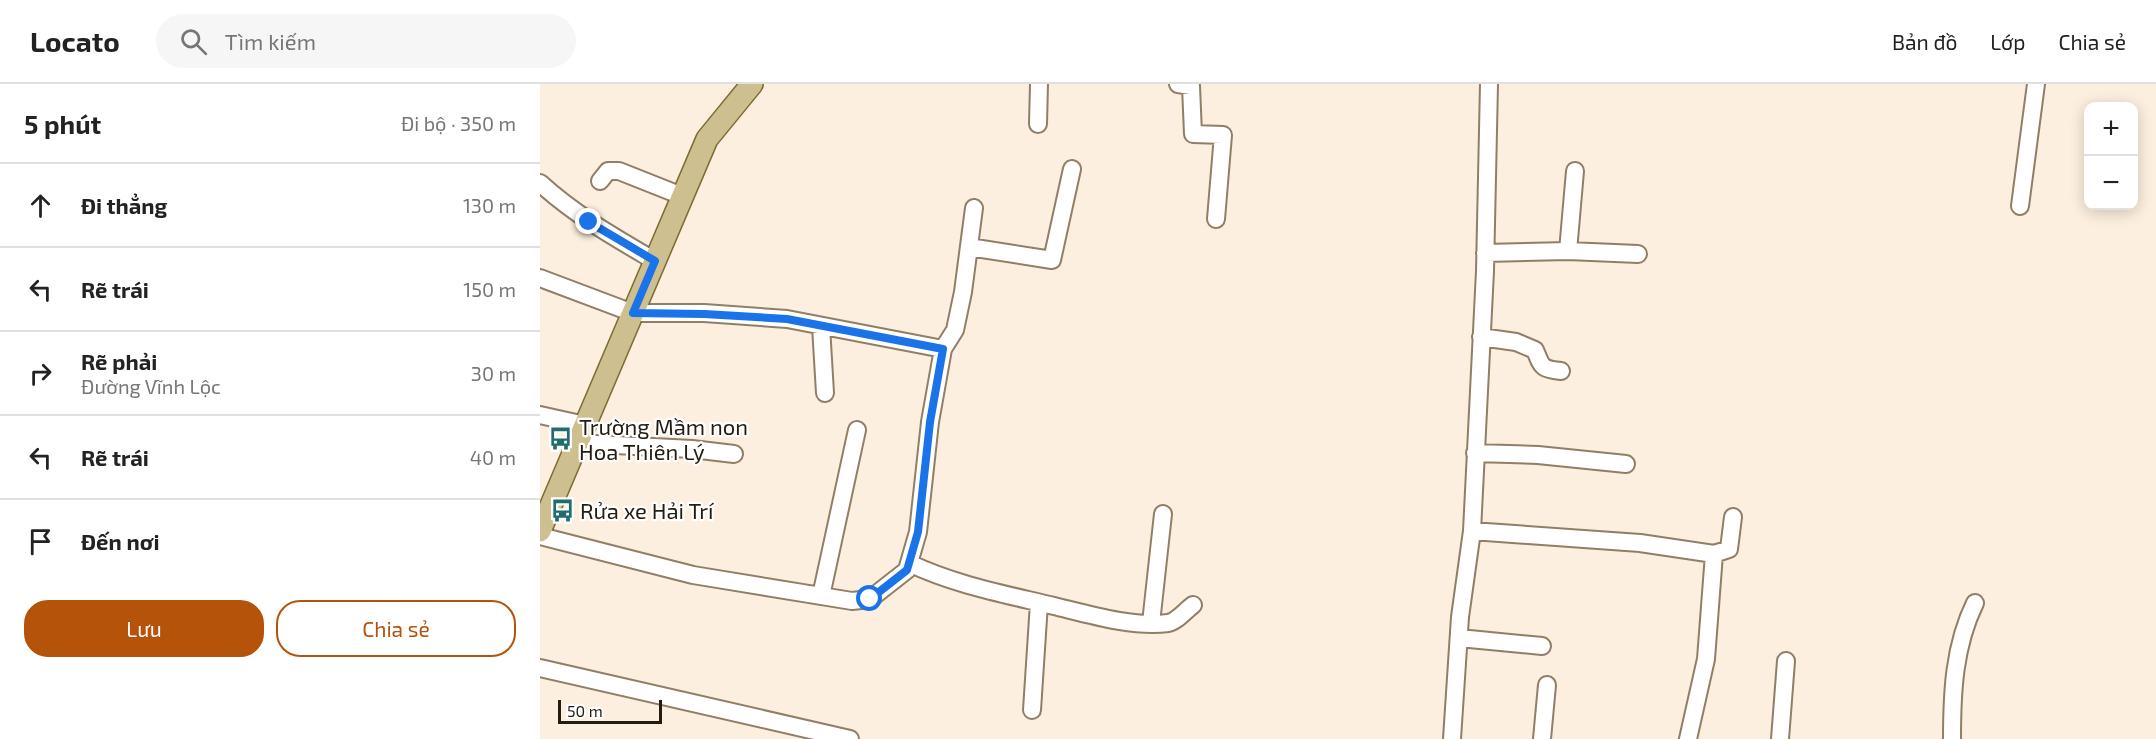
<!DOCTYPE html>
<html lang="vi">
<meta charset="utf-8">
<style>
:root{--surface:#fff;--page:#f6f6f6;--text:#222;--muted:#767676;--line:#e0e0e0;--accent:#b45309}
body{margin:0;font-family:"Exo 2",sans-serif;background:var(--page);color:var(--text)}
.controls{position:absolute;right:18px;top:18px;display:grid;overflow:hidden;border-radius:12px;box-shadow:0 3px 15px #0003}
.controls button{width:54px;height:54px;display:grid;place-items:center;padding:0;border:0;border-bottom:2px solid var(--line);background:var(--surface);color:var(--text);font:30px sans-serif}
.scale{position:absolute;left:18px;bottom:15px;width:104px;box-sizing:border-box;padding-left:6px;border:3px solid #231c12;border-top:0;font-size:16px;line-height:21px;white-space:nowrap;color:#231c12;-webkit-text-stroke:4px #fff;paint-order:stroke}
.stop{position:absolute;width:18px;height:18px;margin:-14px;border:4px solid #1a73e8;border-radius:50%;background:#fff}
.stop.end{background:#1a73e8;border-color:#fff;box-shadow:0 2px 6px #0008}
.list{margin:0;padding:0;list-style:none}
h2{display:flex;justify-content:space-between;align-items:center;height:78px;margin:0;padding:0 24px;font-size:26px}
h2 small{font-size:20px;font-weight:400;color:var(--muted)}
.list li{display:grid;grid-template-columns:39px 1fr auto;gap:18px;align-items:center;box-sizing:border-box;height:84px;padding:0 24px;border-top:2px solid var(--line)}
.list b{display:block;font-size:22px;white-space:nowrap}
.list p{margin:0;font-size:20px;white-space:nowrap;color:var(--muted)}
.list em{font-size:20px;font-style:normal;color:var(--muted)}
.actions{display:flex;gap:12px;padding:18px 24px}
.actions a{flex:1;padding:14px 0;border:2px solid var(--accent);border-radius:24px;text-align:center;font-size:21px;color:var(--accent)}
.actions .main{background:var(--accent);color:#fff}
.icon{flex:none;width:33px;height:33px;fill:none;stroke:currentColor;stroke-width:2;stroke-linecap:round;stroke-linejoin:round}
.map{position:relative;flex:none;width:1616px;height:655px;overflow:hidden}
header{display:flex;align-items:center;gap:36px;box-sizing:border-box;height:84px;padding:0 30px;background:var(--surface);border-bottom:2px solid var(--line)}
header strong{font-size:28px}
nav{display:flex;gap:33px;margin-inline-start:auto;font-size:21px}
.search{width:420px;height:54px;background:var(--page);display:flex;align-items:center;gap:15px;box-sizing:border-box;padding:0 21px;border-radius:33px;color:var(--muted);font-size:22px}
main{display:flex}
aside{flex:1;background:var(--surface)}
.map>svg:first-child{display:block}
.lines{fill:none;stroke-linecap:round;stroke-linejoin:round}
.minor-casing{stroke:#917e66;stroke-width:20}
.major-casing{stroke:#7c6b32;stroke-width:24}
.minor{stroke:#fff;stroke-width:16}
.major{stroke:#cdbf8f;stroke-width:21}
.route{stroke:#1a73e8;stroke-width:8}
.labels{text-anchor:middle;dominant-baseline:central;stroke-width:4.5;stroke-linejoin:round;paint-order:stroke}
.poi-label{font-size:22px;fill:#231c12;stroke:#fff;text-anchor:start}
</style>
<header>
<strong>Locato</strong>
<div class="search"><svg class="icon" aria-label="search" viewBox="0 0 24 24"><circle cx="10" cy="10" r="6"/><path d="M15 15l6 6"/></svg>Tìm kiếm</div>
<nav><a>Bản đồ</a><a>Lớp</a><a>Chia sẻ</a></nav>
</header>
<main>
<aside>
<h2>5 phút<small>Đi bộ · 350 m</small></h2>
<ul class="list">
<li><svg class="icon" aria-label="ahead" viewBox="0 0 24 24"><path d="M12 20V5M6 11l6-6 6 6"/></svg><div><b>Đi thẳng</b></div><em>130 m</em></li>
<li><svg class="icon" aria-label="left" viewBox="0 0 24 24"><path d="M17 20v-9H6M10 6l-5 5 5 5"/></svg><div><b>Rẽ trái</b></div><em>150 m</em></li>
<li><svg class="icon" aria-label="right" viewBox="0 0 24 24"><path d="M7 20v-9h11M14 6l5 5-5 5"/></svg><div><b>Rẽ phải</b><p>Đường Vĩnh Lộc</p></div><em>30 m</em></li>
<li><svg class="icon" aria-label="left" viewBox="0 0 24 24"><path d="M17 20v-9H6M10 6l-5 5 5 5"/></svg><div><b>Rẽ trái</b></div><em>40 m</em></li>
<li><svg class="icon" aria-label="arrive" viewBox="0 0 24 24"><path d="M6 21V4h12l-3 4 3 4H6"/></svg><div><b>Đến nơi</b></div></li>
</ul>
<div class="actions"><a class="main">Lưu</a><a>Chia sẻ</a></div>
</aside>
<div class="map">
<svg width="1616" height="655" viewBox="0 0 1616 655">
<rect width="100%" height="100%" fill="#fcefdf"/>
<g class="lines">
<defs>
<path id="minor" d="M638 0 651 2 653 50 683 51 676 135
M498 40 499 0
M60 97 68 87H79L142 112
M0 99C35 131 74 153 115 177
M1480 122 1496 0
M429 163 512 176 532 85
M1028 167 1098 170
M945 169 1028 167 1035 87
M0 194 93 229H164L247 235 403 265 390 338 378 448 367 486 330 515 312 517 153 491 0 452
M281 242 285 309
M941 253 976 258 995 266C1002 283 1001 285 1021 287
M403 265 415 246 423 208 434 124
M0 331 45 341
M37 359 152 365 194 370
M935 369 998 371 1086 380
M932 447 1100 459 1174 470 1166 575 1148 655
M1174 470 1189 465 1193 433
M369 479C415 501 464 510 514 522 547 530 594 544 628 539 636 538 646 526 653 521
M281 512 317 346
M611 539 623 430
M919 554 1002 562
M0 584 310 655
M492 626 499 519
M912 655 920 533 932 447 945 187 949 0
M1002 655 1007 601
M1240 655 1246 577
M1412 655C1412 608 1414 562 1435 519"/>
<path id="major" d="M0 447 167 55 212 0"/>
</defs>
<use href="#minor" class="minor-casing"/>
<use href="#major" class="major-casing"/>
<use href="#minor" class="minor"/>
<use href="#major" class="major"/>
</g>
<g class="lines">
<path class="route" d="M49 138 115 177 93 229 164 230 247 235 403 265 390 338 378 448 367 486 330 515"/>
</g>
<defs>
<symbol id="bus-bare" viewBox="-9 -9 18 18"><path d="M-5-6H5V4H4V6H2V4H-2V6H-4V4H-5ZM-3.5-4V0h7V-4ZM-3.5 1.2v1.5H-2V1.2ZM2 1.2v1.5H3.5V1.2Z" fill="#216d6d" stroke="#fff" stroke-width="2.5" paint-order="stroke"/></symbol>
</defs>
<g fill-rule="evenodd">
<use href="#bus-bare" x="4" y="338" width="33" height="33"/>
<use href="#bus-bare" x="6" y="410" width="33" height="33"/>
</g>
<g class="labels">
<g class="poi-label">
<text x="39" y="342">Trường Mầm non<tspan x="39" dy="25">Hoa Thiên Lý</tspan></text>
<text x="40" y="426">Rửa xe Hải Trí</text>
</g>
</g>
</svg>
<div class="controls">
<button>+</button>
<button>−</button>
</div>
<div class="scale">50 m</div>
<div class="stop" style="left:330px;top:515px"></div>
<div class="stop end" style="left:49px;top:138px"></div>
</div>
</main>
